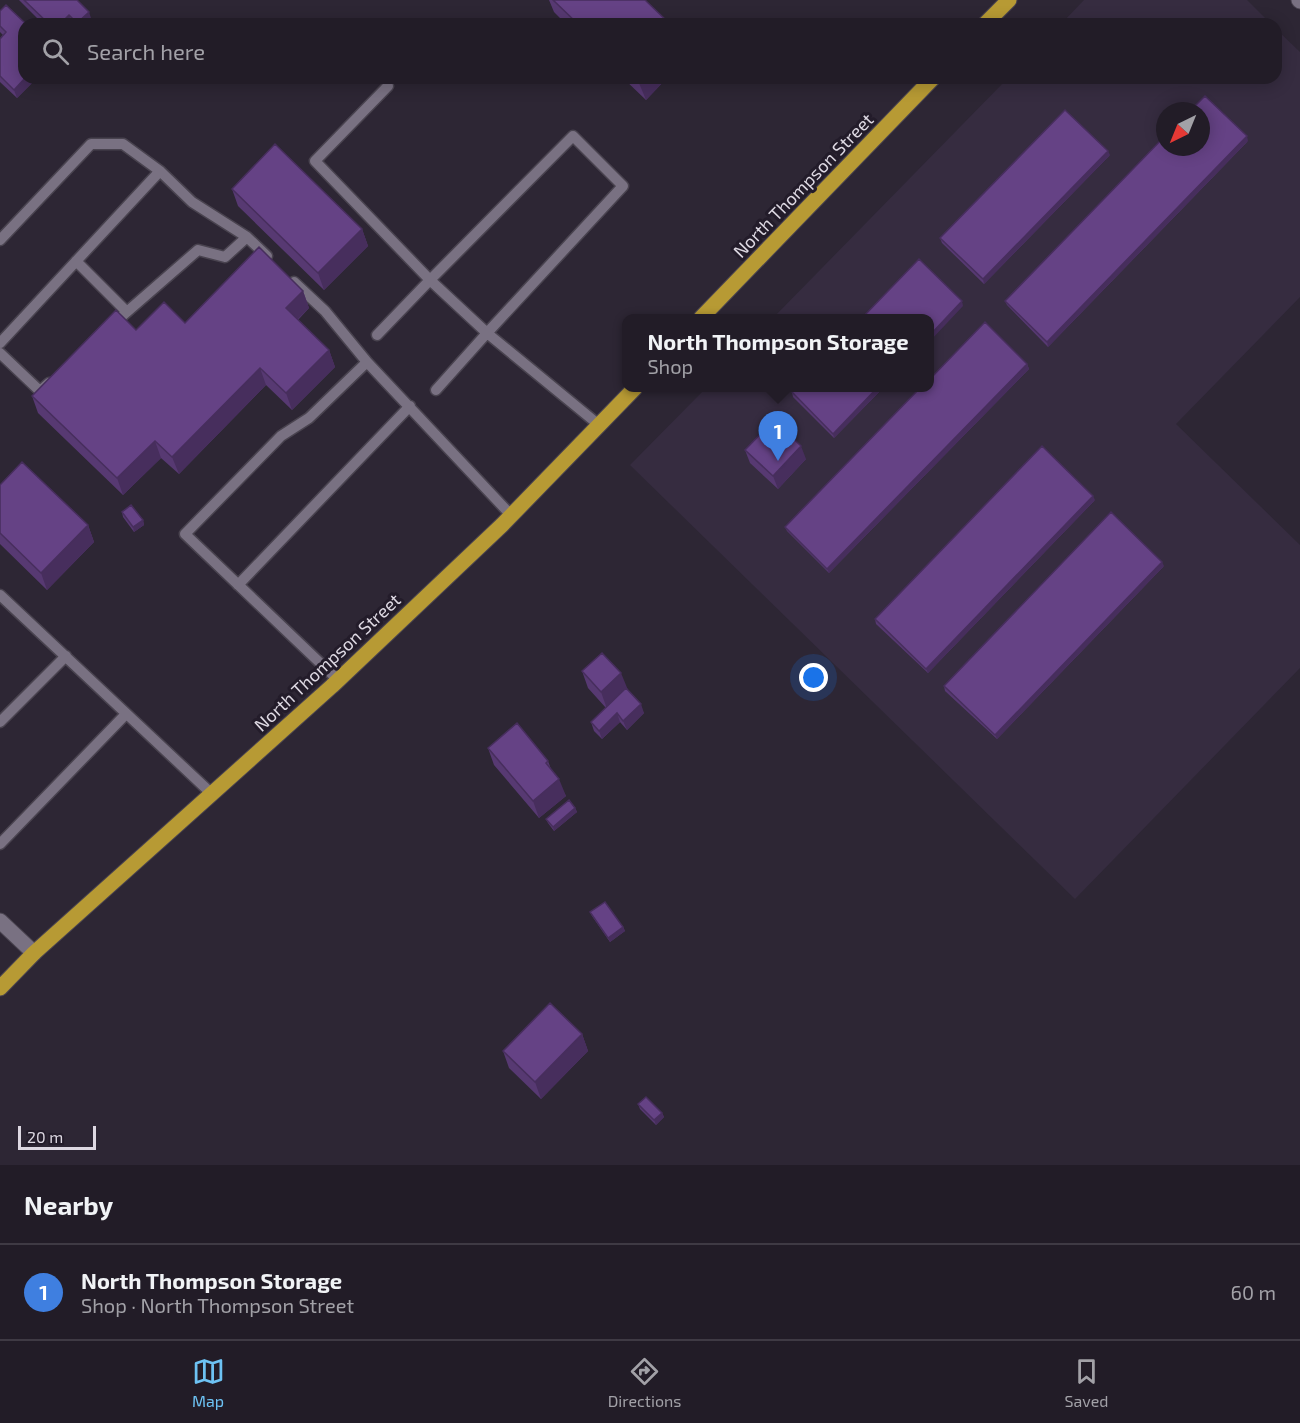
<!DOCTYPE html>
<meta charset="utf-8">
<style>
:root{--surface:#221c27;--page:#2a252f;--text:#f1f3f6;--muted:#a2a1a7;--line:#3f3a44;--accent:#6dc2f3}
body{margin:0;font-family:"Exo 2",sans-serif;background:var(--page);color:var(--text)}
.compass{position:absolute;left:1156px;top:102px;width:54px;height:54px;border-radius:50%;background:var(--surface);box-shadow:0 3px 15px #0003;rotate:223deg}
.scale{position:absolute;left:18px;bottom:15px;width:78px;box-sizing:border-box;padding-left:6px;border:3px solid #ddd8e2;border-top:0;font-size:16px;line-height:21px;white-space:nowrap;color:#ddd8e2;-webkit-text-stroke:4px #231c2a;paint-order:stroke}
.you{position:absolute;left:814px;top:678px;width:21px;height:21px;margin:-15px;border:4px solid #fff;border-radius:50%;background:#1a73e8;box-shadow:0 0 0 9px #1a73e833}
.badge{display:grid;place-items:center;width:39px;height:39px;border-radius:50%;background:var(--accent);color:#fff;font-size:20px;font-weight:700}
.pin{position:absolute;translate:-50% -50px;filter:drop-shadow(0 2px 3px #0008)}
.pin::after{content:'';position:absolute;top:32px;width:21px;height:18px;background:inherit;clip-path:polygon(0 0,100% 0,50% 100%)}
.popup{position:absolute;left:622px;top:314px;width:312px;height:78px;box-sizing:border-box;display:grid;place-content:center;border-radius:12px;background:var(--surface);filter:drop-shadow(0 2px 4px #0005);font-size:20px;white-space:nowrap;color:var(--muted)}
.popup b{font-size:22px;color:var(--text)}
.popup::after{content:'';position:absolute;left:50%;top:100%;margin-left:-12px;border:12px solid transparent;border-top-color:var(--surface)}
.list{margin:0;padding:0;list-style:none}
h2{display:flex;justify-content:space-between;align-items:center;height:78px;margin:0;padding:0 24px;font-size:26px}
h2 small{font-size:20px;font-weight:400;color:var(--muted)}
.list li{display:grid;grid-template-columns:39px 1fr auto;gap:18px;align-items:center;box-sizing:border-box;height:96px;padding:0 24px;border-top:2px solid var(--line)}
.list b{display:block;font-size:22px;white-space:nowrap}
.list p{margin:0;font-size:20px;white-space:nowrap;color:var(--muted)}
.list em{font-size:20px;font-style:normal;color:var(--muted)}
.icon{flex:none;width:33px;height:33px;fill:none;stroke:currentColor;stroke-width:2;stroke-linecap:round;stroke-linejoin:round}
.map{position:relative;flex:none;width:1300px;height:1165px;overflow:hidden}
.search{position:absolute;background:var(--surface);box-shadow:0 3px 15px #0003;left:18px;right:18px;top:18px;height:66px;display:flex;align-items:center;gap:15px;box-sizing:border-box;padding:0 21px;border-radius:18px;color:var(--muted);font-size:22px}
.sheet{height:174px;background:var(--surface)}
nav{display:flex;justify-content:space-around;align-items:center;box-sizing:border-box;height:84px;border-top:2px solid var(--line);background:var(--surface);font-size:16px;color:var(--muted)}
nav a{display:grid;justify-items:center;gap:3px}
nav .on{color:var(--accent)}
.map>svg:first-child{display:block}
.built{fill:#362c40;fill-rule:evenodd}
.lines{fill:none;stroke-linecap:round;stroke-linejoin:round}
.lane-casing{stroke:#49434f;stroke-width:13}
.street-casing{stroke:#49434f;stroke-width:17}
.secondary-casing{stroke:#49434f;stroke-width:17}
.primary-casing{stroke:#49434f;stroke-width:17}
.lane{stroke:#797182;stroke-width:10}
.street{stroke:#797182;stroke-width:15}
.secondary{stroke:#797182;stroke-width:15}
.primary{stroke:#b79a34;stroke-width:15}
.wall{fill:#573972}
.shaded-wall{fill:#472e5d}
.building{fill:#654285;stroke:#472e5d;stroke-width:1.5}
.labels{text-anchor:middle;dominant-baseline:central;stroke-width:6;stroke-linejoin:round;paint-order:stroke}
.street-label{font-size:18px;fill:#ddd8e2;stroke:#231c2a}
</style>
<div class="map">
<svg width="1300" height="1165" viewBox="0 0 1300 1165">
<rect width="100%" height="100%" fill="#2d2634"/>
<path class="built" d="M1084 0H1247L1271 24H1061Z
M1276 29 1300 52V297L1176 424 1300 545V668L1075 899 630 465 706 388H930V318H773L1008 78H1276ZM1165 111H1201V147H1165Z"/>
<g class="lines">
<defs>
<path id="lane" d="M0 240 91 144H123L160 171 192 202 247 237 267 256
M76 261 126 311
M294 282 325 311 367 362 511 515
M113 324 198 250 225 257 247 237
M377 335 430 280 315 161 388 86
M0 343 160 171
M0 353 40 391 49 383
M436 390 487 333 430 280 573 136 623 186 487 333 599 425
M238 585 410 406
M0 595 212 794
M338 680 185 534 281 436 309 418 367 362
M0 722 66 656
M0 844 126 714"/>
<path id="street" d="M1299 0 1300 1"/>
<path id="secondary" d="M0 921 34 953"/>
<path id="primary" d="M985 24 1009 0
M701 318 933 78
M0 988 34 953 332 686 502 525 635 388"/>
</defs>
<use href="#lane" class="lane-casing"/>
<use href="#street" class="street-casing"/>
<use href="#secondary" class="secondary-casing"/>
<use href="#primary" class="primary-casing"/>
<use href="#lane" class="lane"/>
<use href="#street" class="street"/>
<use href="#secondary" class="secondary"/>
<use href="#primary" class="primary"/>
</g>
<path class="wall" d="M19 0H77L92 21 88 24H43Z
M549 0H645L670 24H566L554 12Z
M0 11 24 78 36 79 17 98 0 82V39L3 35 0 32Z
M623 78H667L646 100Z
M1248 141 1048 347 1007 305 1005 301Z
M1110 155 984 284 942 243 940 238Z
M232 189 362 229 368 246 324 290 238 206Z
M303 291 309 308 298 320 329 350 335 367 292 410 266 385 179 474 161 458 123 495 38 413 32 396 136 330 185 323Z
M1027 364 1029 369 829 573 787 531 785 527Z
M884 387 834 438 793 397 792 392Z
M745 450 806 459 778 489 750 463Z
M0 485 88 525 94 542 47 590 0 544Z
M1095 500 928 673 876 624 875 619Z
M122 512 143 520 144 525 134 532 123 517Z
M1164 566 997 739 945 691 944 686Z
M582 671 627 690 644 713 627 730 620 722 602 739 594 731 591 722 606 708 588 688Z
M488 748 548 761 551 769 566 796 539 818 494 765Z
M575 808 577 812 554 831 548 823 546 819Z
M590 912 623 927 625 931 610 942 592 916Z
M582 1034 588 1051 541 1099 509 1068 503 1051Z
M638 1104 662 1113 664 1117 656 1125 640 1109Z"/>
<path class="shaded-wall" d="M89 12 92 21 88 24H78Z
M69 15 72 24H60Z
M25 78H35L36 79 17 98 14 90Z
M644 78H667L646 100 639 83Z
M1247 136 1248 141 1048 347 1047 342Z
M1108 151 1110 155 984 284 983 279Z
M362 229 368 246 324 290 318 273Z
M303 291 309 308 292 325 286 308Z
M962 301 963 306 930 341V335Z
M329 350 335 367 292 410 286 393Z
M1027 364 1029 369 829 573 827 569Z
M260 368 266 385 179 474 172 457Z
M878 387H884L834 438 833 434Z
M155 441 161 458 123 495 117 478Z
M801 446 806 459 778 489 773 476Z
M1093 496 1095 500 928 673 926 669Z
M143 520 144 525 134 532 133 527Z
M88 525 94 542 47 590 41 573Z
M1162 562 1164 566 997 739 995 735Z
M621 673 628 690 607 709 601 692Z
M641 704 644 713 627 730 623 721Z
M617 713 620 722 602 739 599 731Z
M559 779 566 796 539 818 533 801Z
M575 808 577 812 554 831 553 827Z
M623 927 625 931 610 942 608 938Z
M582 1034 588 1051 541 1099 535 1082Z
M662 1113 664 1117 656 1125 654 1120Z"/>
<path class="building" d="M24 0H77L89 12 77 23 69 15 60 24H49Z
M553 0H645L670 24H578Z
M6 5 26 24H24V78H25L14 90 0 76V39L6 32 0 26V11Z
M634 78H644L639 83Z
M1205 96 1247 136 1047 342 1005 301 1165 136V147H1201V111H1190Z
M1065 110 1108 151 983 279 940 238Z
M275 144 362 229 318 273 232 189Z
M259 247 303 291 286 308 329 350 286 393 260 368 172 457 155 441 117 478 32 396 116 310 136 330 164 302 185 323Z
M919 259 962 301 930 335V318H862Z
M985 322 1027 364 827 569 785 527 921 387H930V379Z
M796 387H878L833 434 792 392Z
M774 420 801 446 773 476 745 450Z
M1042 446 1093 496 926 669 875 619Z
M22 462 88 525 41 573 0 533V485Z
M131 505 143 520 133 527 122 512Z
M1111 512 1162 562 995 735 944 686Z
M602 653 621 673 601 692 582 671Z
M626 688 641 704 623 721 617 713 599 731 591 722Z
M517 723 548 761 546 763 559 779 533 801 488 748Z
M569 800 575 808 553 827 546 819Z
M605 902 623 927 608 938 590 912Z
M550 1003 582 1034 535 1082 503 1051Z
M646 1097 662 1113 654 1120 638 1104Z"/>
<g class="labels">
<g class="street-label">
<text transform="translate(803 185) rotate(-46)">North Thompson Street</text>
<text transform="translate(327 662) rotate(-43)">North Thompson Street</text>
</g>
</g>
</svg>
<svg class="compass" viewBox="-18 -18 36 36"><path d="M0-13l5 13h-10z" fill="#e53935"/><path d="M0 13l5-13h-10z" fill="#a2a1a7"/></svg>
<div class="scale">20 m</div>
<div class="you"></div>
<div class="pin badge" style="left:778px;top:461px;background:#3f7fe0">1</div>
<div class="popup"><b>North Thompson Storage</b>Shop</div>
<div class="search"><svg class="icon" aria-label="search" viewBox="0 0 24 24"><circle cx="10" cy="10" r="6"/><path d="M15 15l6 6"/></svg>Search here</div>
</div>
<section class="sheet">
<h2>Nearby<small></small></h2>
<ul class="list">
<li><span class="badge" style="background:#3f7fe0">1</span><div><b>North Thompson Storage</b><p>Shop · North Thompson Street</p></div><em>60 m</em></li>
</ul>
</section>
<nav>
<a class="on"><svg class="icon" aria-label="map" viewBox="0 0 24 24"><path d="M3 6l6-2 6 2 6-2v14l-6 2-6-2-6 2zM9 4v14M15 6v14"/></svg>Map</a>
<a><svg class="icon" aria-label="directions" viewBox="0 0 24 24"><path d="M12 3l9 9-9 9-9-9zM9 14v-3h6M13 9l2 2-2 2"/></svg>Directions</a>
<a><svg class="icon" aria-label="saved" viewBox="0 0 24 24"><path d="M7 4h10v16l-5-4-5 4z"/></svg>Saved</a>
</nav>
